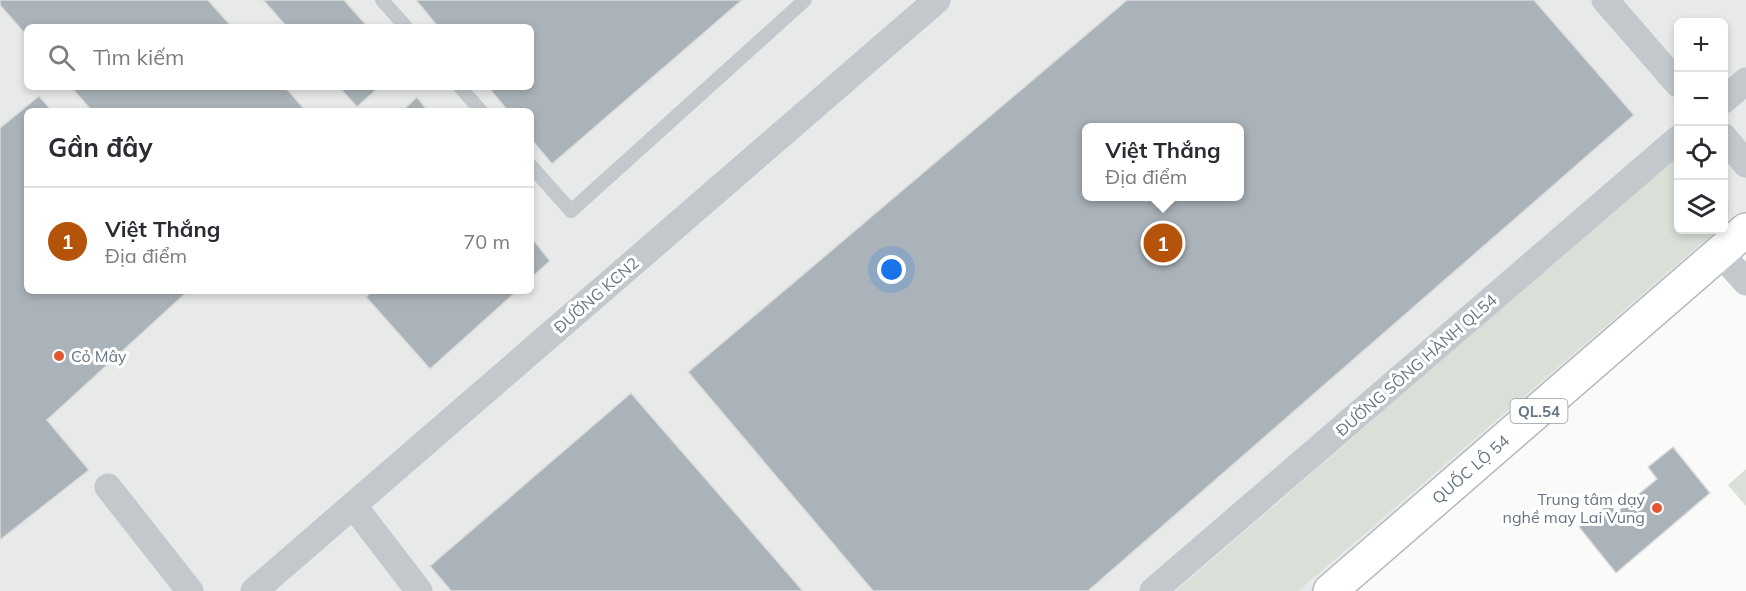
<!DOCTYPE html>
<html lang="vi">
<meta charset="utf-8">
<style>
:root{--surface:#fff;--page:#f7f7f7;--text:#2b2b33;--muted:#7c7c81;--line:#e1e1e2;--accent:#b45309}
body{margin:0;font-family:Mulish,sans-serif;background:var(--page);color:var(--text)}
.controls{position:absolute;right:18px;top:18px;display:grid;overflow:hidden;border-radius:9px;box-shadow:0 3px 9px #0003}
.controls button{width:54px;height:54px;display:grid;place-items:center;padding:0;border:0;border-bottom:2px solid var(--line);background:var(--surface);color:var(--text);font:30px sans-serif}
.you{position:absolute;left:892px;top:270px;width:21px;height:21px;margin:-15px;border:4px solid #fff;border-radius:50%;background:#1a73e8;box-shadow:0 0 0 9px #1a73e833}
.badge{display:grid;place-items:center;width:39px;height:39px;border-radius:50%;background:var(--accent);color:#fff;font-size:20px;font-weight:700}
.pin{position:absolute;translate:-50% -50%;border:3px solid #fff;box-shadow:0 2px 6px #0006}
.popup{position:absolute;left:1082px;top:123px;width:162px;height:78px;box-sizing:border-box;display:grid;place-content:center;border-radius:9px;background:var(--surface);filter:drop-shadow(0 2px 4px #0005);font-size:20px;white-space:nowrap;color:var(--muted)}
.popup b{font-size:22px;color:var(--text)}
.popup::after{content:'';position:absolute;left:50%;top:100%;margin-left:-12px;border:12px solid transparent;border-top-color:var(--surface)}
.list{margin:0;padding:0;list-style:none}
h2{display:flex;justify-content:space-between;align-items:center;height:78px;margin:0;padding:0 24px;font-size:26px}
h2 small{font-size:20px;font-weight:400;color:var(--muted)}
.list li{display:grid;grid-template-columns:39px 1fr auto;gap:18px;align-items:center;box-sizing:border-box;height:108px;padding:0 24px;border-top:2px solid var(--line)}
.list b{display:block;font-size:22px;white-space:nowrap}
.list p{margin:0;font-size:20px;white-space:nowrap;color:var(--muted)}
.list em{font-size:20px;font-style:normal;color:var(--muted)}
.icon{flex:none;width:33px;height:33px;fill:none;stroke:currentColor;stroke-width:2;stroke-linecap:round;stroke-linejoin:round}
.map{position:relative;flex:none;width:1746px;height:591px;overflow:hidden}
.search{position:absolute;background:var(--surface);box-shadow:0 3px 9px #0003;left:24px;top:24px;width:510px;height:66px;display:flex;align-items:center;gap:15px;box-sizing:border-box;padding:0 21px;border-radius:9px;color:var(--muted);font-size:22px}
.panel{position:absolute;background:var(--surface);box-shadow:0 3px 9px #0003;left:24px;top:108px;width:510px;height:186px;border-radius:9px}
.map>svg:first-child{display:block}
.built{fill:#e8e9e9;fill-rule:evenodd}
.green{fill:#dadfd7}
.building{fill:#aab3b9;stroke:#dcdcda;stroke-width:1.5;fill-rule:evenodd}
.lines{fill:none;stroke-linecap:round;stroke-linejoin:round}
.trunk-casing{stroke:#b4b9bd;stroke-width:36}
.service{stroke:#c3c8cc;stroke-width:14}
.minor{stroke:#c3c8cc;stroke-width:27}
.trunk{stroke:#fff;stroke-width:33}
.poi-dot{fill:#e4572e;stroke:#fff;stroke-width:2}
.labels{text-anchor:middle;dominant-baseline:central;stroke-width:6;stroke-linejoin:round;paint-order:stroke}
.shield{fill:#fff;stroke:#939fa8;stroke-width:1.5}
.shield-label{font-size:15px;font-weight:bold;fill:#657683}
.street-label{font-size:16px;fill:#657683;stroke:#fff}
.poi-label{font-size:16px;fill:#657683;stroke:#fff;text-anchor:start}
</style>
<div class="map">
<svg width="1746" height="591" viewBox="0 0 1746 591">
<rect width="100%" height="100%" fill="#fafaf8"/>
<path class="built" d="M0 0H1746V219L1315 591H0ZM1678 22H1724V230H1678ZM27 27H531V87H27ZM27 111H531V291H27ZM1086 128H1240V196H1086Z"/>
<path class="green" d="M1677 156 1678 157V230H1717L1298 591H1176Z
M1724 184C1729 197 1730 206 1728 220L1724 224Z
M1746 469V506L1728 485Z"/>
<path class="building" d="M0 0H208L232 27H27V36L0 5Z
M263 0H344L368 27H287Z
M416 0H742L552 164 531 139V111H508L488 87H531V27H438Z
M1127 0H1534L1634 115 1088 591H873L688 372ZM1086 128H1240V196H1086Z
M71 87H285L306 111H92Z
M339 87H379L357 107Z
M39 96 52 111H27V291H188L47 420 89 470 0 540V128Z
M417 97 428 111H402Z
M531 237 550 261 531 278Z
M372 291H517L430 369 366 297Z
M631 393 803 591H451L430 566Z
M1673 447 1710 493 1616 573 1579 527 1609 504 1617 512 1657 479 1648 467Z"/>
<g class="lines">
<defs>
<g id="trunk">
<path id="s1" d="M1330 591 1746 230"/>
</g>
</defs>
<use href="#trunk" class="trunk-casing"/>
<path class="service" d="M382 0 406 27
M460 87 481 111
M531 166 571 211 805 0"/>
<path class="minor" d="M1605 0 1678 84
M1724 100 1746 81
M1724 137 1746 164
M1720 253 1746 282
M108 487 190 591
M353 505 419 591
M254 591 937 0
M1153 591 1678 139"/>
<use href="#trunk" class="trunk"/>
</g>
<g class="poi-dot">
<circle cx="59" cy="356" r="6"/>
<circle cx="1657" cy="508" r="6"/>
</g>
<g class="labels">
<rect class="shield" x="1510.5" y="399" width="57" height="24" rx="4.5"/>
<g class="shield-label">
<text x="1539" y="411">QL.54</text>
</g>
<g class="street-label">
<text transform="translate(596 295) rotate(-41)">ĐƯỜNG KCN2</text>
<text transform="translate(1416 365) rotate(-41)">ĐƯỜNG SÔNG HÀNH QL54</text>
<text stroke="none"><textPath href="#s1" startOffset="186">QUỐC LỘ 54</textPath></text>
</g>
<g class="poi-label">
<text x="71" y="356">Cỏ Mây</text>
<text x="1645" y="499" text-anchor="end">Trung tâm dạy<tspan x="1645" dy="18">nghề may Lai Vung</tspan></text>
</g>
</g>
</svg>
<div class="controls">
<button>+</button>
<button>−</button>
<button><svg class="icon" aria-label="locate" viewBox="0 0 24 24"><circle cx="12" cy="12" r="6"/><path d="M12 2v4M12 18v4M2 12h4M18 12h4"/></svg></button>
<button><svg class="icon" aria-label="layers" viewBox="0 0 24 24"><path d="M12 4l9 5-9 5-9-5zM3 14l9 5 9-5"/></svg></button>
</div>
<div class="you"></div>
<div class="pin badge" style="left:1163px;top:243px">1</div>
<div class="popup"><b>Việt Thắng</b>Địa điểm</div>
<div class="search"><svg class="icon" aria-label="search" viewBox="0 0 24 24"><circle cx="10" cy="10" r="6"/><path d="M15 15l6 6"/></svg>Tìm kiếm</div>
<section class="panel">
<h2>Gần đây<small></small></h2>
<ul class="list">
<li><span class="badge">1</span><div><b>Việt Thắng</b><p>Địa điểm</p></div><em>70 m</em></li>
</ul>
</section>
</div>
